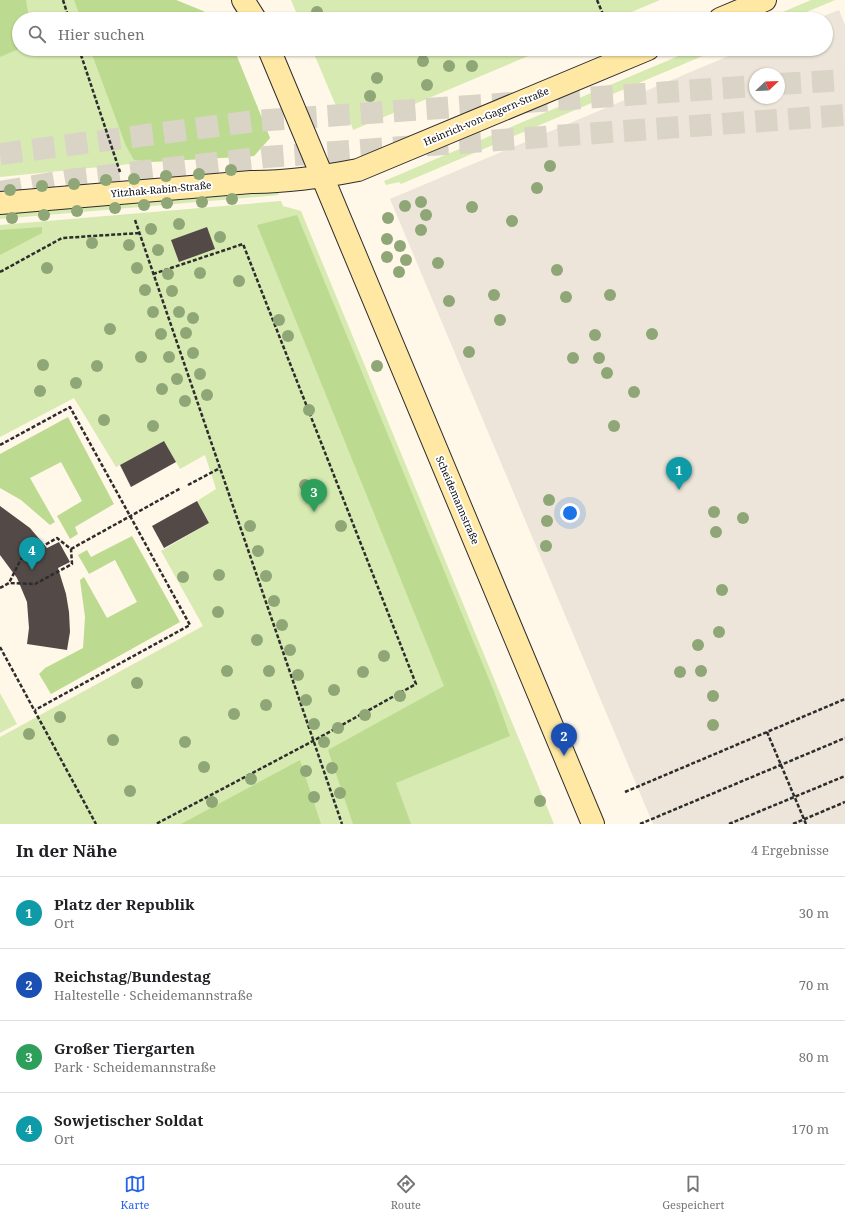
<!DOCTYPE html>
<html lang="de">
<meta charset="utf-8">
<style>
:root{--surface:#fff;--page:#f2f2f2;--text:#202124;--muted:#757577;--line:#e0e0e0;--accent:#2563eb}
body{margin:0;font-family:"Noto Serif",serif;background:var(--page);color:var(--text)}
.compass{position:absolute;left:749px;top:68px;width:36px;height:36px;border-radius:50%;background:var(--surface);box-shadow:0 1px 3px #0004;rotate:67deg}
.you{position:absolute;left:570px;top:513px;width:14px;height:14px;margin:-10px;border:3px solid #fff;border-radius:50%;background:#1a73e8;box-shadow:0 0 0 6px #1a73e833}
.badge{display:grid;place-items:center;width:26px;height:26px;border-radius:50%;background:var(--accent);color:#fff;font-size:13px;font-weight:700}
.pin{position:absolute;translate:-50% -33px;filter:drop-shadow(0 1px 2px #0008)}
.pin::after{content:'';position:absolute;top:21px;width:14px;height:12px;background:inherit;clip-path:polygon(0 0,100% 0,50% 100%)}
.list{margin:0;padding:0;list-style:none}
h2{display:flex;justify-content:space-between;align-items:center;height:52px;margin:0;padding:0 16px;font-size:17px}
h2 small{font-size:13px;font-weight:400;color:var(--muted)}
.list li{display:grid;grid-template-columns:26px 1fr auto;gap:12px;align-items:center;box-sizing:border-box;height:72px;padding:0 16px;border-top:1px solid var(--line)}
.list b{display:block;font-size:15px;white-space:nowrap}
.list p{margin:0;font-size:13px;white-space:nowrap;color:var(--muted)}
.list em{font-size:13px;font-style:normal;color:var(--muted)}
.icon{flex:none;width:22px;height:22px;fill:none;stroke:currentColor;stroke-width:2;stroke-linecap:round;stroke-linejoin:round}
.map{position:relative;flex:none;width:845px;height:824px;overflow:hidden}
.search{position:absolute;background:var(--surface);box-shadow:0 1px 3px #0004;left:12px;right:12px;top:12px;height:44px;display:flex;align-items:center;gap:10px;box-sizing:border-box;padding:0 14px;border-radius:22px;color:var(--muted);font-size:15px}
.sheet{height:340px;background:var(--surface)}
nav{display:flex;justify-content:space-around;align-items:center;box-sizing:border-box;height:56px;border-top:1px solid var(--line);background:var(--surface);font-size:11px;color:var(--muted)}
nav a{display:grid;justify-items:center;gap:2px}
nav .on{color:var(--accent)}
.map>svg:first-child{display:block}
.green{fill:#d7eab1}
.forest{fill:#bddb90}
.plaza{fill:#ede5d9;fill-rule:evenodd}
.building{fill:#534a47}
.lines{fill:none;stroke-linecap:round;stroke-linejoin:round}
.highway-tunnel{stroke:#dad4c7;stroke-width:22;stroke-dasharray:22 11;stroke-linecap:butt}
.secondary-casing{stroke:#2d2d2d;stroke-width:24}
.path{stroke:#2d2d2d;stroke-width:2.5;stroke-dasharray:4 2;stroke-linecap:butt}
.secondary{stroke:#ffe8a3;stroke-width:22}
.tree{fill:#8fa677}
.labels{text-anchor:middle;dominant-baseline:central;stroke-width:4;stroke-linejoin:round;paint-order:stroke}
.street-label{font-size:10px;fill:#0b0b0b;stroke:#fff}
</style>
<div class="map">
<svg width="845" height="824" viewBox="0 0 845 824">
<rect width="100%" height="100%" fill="#fff7e8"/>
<path class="green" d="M0 0H176L203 11 216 19H19V49H234L270 138 254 156 150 162 0 177Z
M291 0H660L615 19H299Z
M811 0H835L790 19H766Z
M312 49H545L353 130 351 124 344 125Z
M695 49H719L401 184 399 182 386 185 384 181Z
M277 192 279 195 0 219V214Z
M281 201 283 206 301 211 554 824H0V737L203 626 161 551 209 523 197 501 216 489 205 455 180 469 164 441 116 467 74 398 0 437V225Z
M0 693 17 724 0 733Z"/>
<path class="forest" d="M0 0H26L29 19H19V49L0 57Z
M74 0H176L203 11 216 19H81Z
M90 49H234L270 138 254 156 150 162 134 160 126 146Z
M297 215 493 689 510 736 396 783 411 824H353L328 750 444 686 257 225Z
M42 227V233L0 255V230Z
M68 417 114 504 75 527 78 534 70 539 57 516 82 501 61 462 30 478 55 522 50 525 21 500 0 488V454Z
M132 536 180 622 51 694 39 674 45 668 83 648 85 617 80 580 84 577 107 618 137 602 115 560 89 574 78 555 87 550 91 557Z
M300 760 321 824H181Z"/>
<path class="plaza" d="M839 10 845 25V824H653L390 199 745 49H826V19H816ZM755 74H779V98H755Z"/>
<path class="building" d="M207 227 215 249 179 262 171 240Z
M164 441 176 462 131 487 120 465Z
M197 501 209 523 164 548 152 526Z
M0 506 30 528 47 548 59 542 70 562 58 568 66 594 69 612 70 632 67 650 27 644 29 628 27 602 17 578 0 555Z"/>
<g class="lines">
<path class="highway-tunnel" d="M779 84 845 80
M0 154 255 121 755 86
M0 192 69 180 266 157 845 115"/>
<defs>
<path id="secondary" d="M243 0 255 19
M720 19 765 0
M269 49 593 824
M0 203 251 182C287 182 322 177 358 170L648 49"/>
</defs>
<use href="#secondary" class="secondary-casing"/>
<path class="path" d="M63 0 69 19
M597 0 605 19
M79 49 120 172
M135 220 342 824
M0 272 62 238 139 233
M153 274 243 244 416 684 313 741 156 824
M0 445 70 407 190 625 35 710
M188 485 220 468
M71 549 181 488
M0 588 9 583 35 584 72 564 71 549 57 538 21 559 9 583
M0 647 96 824
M767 732 806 824
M625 792 845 699
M640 824 845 738
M729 824 845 776
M793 824 845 802"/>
<use href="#secondary" class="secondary"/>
</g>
<g class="tree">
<circle cx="317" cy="12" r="6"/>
<circle cx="423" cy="61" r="6"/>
<circle cx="449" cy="66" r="6"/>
<circle cx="472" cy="66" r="6"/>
<circle cx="377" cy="78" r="6"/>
<circle cx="427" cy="85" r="6"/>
<circle cx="370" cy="96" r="6"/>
<circle cx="550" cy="166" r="6"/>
<circle cx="231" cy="170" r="6"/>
<circle cx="199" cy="174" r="6"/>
<circle cx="166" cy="176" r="6"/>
<circle cx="134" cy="179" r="6"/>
<circle cx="106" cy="180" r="6"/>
<circle cx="74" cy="184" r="6"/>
<circle cx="42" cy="186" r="6"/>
<circle cx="537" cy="188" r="6"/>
<circle cx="10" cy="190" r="6"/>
<circle cx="232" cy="199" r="6"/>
<circle cx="202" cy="202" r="6"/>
<circle cx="421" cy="202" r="6"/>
<circle cx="167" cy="203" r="6"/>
<circle cx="144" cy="205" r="6"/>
<circle cx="405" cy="206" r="6"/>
<circle cx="472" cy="207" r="6"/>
<circle cx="115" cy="208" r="6"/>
<circle cx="77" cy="211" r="6"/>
<circle cx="44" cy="215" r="6"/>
<circle cx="426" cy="215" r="6"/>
<circle cx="12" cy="218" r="6"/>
<circle cx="388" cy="218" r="6"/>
<circle cx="512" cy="221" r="6"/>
<circle cx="179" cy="224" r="6"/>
<circle cx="151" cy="229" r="6"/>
<circle cx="421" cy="230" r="6"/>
<circle cx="220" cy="237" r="6"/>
<circle cx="387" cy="239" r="6"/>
<circle cx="92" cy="243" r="6"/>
<circle cx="129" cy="245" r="6"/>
<circle cx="400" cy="246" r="6"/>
<circle cx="158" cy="250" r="6"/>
<circle cx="387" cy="257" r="6"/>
<circle cx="406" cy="260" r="6"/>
<circle cx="438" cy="263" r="6"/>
<circle cx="47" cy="268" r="6"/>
<circle cx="137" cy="268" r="6"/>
<circle cx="557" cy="270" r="6"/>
<circle cx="399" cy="272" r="6"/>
<circle cx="200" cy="273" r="6"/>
<circle cx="168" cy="274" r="6"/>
<circle cx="239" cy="281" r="6"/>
<circle cx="145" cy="290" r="6"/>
<circle cx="172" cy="291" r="6"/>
<circle cx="494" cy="295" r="6"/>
<circle cx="610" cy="295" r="6"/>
<circle cx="566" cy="297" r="6"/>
<circle cx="449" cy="301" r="6"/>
<circle cx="153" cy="312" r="6"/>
<circle cx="179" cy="312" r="6"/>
<circle cx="193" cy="318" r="6"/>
<circle cx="279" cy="320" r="6"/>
<circle cx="500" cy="320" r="6"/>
<circle cx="110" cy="329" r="6"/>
<circle cx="186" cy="333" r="6"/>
<circle cx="161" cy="334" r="6"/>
<circle cx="652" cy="334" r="6"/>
<circle cx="595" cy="335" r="6"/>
<circle cx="288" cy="336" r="6"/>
<circle cx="469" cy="352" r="6"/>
<circle cx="193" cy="353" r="6"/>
<circle cx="141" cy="357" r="6"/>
<circle cx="169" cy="357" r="6"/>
<circle cx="573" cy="358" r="6"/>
<circle cx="599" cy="358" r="6"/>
<circle cx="43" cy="365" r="6"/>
<circle cx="97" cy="366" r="6"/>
<circle cx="377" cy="366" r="6"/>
<circle cx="607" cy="373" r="6"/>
<circle cx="200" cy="374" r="6"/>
<circle cx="177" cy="379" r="6"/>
<circle cx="76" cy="383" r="6"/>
<circle cx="162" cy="389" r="6"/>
<circle cx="40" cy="391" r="6"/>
<circle cx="634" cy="392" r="6"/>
<circle cx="207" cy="395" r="6"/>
<circle cx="185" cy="401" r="6"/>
<circle cx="309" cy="410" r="6"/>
<circle cx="104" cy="420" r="6"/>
<circle cx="153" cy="426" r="6"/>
<circle cx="614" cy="426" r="6"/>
<circle cx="305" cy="485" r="6"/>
<circle cx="549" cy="500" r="6"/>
<circle cx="714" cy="512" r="6"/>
<circle cx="743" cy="518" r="6"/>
<circle cx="547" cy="521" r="6"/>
<circle cx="250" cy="526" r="6"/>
<circle cx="341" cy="526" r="6"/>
<circle cx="716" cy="532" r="6"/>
<circle cx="546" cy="546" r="6"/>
<circle cx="258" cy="551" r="6"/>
<circle cx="219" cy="575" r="6"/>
<circle cx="266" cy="576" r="6"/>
<circle cx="183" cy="577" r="6"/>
<circle cx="722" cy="590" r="6"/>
<circle cx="274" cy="601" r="6"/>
<circle cx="218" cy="612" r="6"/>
<circle cx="282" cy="625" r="6"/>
<circle cx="719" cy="632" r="6"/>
<circle cx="257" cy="640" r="6"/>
<circle cx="698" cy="645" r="6"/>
<circle cx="290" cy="650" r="6"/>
<circle cx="384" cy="656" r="6"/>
<circle cx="227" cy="671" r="6"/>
<circle cx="269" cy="671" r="6"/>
<circle cx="701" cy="671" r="6"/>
<circle cx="363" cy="672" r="6"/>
<circle cx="680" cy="672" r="6"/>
<circle cx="298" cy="675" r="6"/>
<circle cx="137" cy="683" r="6"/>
<circle cx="334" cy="690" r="6"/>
<circle cx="400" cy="696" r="6"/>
<circle cx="713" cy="696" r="6"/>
<circle cx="306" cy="700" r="6"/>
<circle cx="266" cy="705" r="6"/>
<circle cx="234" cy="714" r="6"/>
<circle cx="365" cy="715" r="6"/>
<circle cx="60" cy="717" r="6"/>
<circle cx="314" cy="724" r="6"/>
<circle cx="713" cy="725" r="6"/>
<circle cx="338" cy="728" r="6"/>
<circle cx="29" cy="734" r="6"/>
<circle cx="113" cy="740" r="6"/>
<circle cx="185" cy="742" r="6"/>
<circle cx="324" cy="742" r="6"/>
<circle cx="204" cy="767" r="6"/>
<circle cx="332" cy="768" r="6"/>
<circle cx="306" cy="771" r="6"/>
<circle cx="251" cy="779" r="6"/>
<circle cx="130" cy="791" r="6"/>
<circle cx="340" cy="793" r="6"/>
<circle cx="314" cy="797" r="6"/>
<circle cx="540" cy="801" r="6"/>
<circle cx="212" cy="802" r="6"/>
</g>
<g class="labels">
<g class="street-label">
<text transform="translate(486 116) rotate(-23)">Heinrich-von-Gagern-Straße</text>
<text transform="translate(161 189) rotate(-5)">Yitzhak-Rabin-Straße</text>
<text transform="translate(458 500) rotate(67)">Scheidemannstraße</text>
</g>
</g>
</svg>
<svg class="compass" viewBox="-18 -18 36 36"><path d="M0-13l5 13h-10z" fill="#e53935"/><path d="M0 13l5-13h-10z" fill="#757577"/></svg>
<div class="you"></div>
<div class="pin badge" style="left:679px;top:490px;background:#0f9aa8">1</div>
<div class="pin badge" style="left:564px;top:756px;background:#1a4fb4">2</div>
<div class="pin badge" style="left:314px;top:512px;background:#2e9e5b">3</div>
<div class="pin badge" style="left:32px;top:570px;background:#0f9aa8">4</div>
<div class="search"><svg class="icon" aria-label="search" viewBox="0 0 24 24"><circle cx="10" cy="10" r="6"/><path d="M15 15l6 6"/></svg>Hier suchen</div>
</div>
<section class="sheet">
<h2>In der Nähe<small>4 Ergebnisse</small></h2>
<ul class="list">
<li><span class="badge" style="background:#0f9aa8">1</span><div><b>Platz der Republik</b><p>Ort</p></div><em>30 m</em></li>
<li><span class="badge" style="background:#1a4fb4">2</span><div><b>Reichstag/Bundestag</b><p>Haltestelle · Scheidemannstraße</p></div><em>70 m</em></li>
<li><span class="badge" style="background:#2e9e5b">3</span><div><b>Großer Tiergarten</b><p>Park · Scheidemannstraße</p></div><em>80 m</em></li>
<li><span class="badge" style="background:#0f9aa8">4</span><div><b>Sowjetischer Soldat</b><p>Ort</p></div><em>170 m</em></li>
</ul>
</section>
<nav>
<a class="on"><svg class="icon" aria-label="map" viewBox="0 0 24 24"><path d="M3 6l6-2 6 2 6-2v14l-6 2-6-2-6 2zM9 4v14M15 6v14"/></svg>Karte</a>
<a><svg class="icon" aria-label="directions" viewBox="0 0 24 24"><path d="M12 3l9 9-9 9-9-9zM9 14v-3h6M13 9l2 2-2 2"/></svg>Route</a>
<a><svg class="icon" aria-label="saved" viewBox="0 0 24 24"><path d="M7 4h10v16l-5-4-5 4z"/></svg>Gespeichert</a>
</nav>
